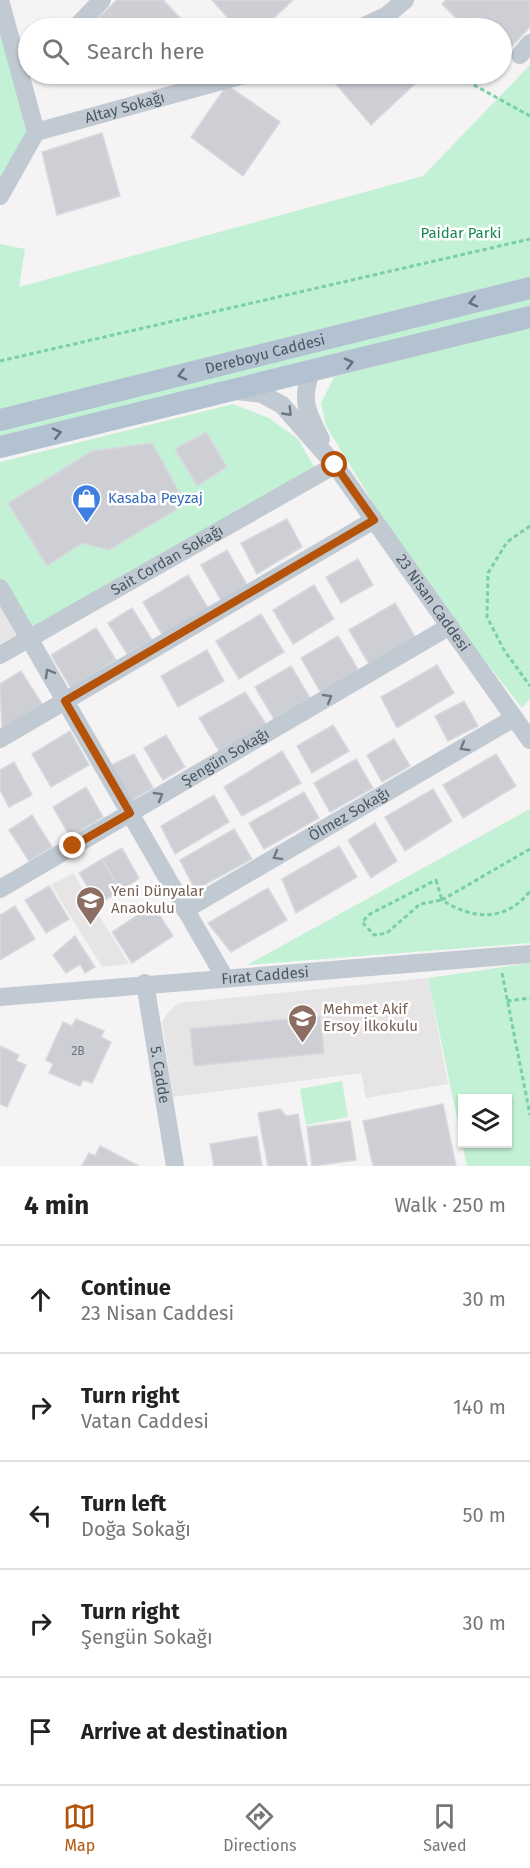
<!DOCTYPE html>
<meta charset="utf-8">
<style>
:root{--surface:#fff;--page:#f2f2f2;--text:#222;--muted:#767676;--line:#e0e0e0;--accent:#b45309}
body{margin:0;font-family:"Fira Sans",sans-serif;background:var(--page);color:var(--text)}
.controls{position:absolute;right:18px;bottom:18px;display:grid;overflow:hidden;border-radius:0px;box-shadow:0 2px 4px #0004}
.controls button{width:54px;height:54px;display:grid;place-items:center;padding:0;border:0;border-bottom:2px solid var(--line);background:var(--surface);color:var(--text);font:30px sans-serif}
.stop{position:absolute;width:18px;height:18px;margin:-14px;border:4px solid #b45309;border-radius:50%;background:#fff}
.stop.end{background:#b45309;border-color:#fff;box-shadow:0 2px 6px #0008}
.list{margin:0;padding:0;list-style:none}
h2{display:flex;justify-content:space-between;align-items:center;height:78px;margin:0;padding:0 24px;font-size:26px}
h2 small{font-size:20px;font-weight:400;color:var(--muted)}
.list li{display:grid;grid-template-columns:39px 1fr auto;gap:18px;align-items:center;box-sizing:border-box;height:108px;padding:0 24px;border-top:2px solid var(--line)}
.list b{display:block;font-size:22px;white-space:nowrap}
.list p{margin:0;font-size:20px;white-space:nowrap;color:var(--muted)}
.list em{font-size:20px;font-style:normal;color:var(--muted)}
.icon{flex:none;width:33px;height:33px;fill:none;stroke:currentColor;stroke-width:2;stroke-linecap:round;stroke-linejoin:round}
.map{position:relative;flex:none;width:530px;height:1166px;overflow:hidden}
.search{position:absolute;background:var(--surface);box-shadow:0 2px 4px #0004;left:18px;right:18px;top:18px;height:66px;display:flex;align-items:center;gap:15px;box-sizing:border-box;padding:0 21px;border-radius:33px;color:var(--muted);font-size:22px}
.sheet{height:618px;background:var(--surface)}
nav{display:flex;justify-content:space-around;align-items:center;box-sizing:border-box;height:84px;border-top:2px solid var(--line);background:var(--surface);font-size:16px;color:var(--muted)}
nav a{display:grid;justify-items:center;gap:3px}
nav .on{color:var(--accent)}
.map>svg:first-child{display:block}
.education{fill:#e6e4e5}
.green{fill:#c3f1d5;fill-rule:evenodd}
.building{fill:#cdcfd5;stroke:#d7d9de;stroke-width:1.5}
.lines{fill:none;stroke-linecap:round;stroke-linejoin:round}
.path{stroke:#7ad0a6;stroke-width:3;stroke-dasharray:4.5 3;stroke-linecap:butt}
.minor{stroke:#c1cad2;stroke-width:18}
.major{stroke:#b3c2d1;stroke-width:22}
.oneway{stroke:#64717d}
.oneway2{stroke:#6e7983}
.route{stroke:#b45309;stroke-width:8}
.labels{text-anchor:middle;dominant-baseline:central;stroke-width:5;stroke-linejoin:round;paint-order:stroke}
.number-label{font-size:12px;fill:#6b747e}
.street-label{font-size:15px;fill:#4a5661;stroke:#fff}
.park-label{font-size:15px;fill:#17864f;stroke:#fff}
.shop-label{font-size:15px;fill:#366cbe;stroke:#fff;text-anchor:start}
.education-label{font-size:15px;fill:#785e54;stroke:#fff;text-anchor:start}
</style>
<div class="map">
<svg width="530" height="1166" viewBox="0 0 530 1166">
<rect width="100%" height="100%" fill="#f5f3f3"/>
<path class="education" d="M0 605 19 634 0 644Z
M73 873 129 964 102 967 51 885Z
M428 978 448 1084 366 1098 361 1073 173 1097 162 1022 170 1010 179 1003Z"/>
<path class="green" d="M0 14 31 127 0 182Z
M530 65V286L0 412V244L25 249 19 287 423 176Z
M530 296V308L0 436V428Z
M530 326V699L522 708 467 638 391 532 326 426 321 403 334 377Z
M233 404 269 418 298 439 316 470 29 639 0 581V462Z
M530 809V943L247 965Z
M530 963V1166H467L428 978ZM462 1098H508V1144H462Z
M342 1081 348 1117 306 1125 300 1089Z"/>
<path class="building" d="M117 0H163L186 24 181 28H103L96 20Z
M212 0H293L263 28H237Z
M446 0H530V27L502 57V28H466L442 4Z
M446 0H530V27L502 57V28H466L442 4Z
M332 74H413L419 80 371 125 329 76Z
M227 85 280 122 243 176 191 137Z
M102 133 120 196 57 215 42 152Z
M206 432 227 467 197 486 175 449Z
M152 443 186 504 109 550 82 543 47 566 8 503 92 451Z
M287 519 302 547 257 574 241 543Z
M227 550 247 585 221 600 201 565Z
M358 559 373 585 341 603 326 577Z
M188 575 208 608 163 636 143 602Z
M314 585 334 619 293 644 273 610Z
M395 603 415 637 369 664 349 630Z
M132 608 152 640 127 654 108 623Z
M261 614 284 652 239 679 216 641Z
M96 628 116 660 71 688 51 655Z
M338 636 359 671 321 693 301 658Z
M207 650 224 681 178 707 161 676Z
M437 665 454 693 397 728 381 697Z
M291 666 310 698 274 719 255 687Z
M21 671 42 704 2 729 0 684Z
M245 692 266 724 219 751 199 718Z
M464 701 478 726 448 741 435 716Z
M333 725 349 751 312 773 297 746Z
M70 731 89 765 51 787 32 754Z
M166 735 185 767 163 780 144 748Z
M394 739 410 766 382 782 367 755Z
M282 751 301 783 242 816 224 787Z
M134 754 153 788 131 801 112 765Z
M496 754 516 786 463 818 443 785Z
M356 759 373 788 330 812 314 783Z
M14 762 32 795 9 807 0 790V770Z
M86 787 103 817 70 837 53 807Z
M433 789 452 821 405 851 385 817Z
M304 792 319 818 264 849 249 823Z
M214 795 229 822 175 854 161 826Z
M32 815 52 847 29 861 9 830Z
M375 823 397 861 371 878 348 840Z
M234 829 252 859 195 890 180 860Z
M339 846 357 877 296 913 282 879Z
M122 848 139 878 121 891 102 859Z
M102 859 121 891 98 904 79 873Z
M49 886 69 919 46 933 25 900Z
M268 888 287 920 231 952 208 923Z
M153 905 173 936 132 963 112 932Z
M15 906 35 939 0 960V915Z
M75 936 95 967 85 973 80 964 66 973 53 955Z
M320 1016 324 1053 194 1066 190 1029Z
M76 1019 104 1031 101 1037 111 1042 92 1083 83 1080 80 1086 49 1073 53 1064 46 1060 63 1022 72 1026Z
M0 1046 19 1055 16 1061 26 1065 7 1107 0 1104Z
M443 1104 456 1166H373L363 1121Z
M280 1109 286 1116 298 1114 307 1166H268L258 1113Z
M350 1121 356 1160 312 1166 307 1127Z
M257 1136 262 1166H214L210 1144Z
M100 1146 139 1166H82L89 1153 95 1156Z"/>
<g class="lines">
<path class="path" d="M454 74 530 116
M0 361 530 239
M530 526 507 542 488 573 487 617 504 650 530 686
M530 849 442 900C473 920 506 922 530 891
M436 880 442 900 420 904 387 933 374 935 362 922 370 914Z
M502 973 530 1115
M507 1001 530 998"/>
<g class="minor">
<path d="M75 28 102 0"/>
<path d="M360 28 386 16 405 0"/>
<path d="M520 55 530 43"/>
<path id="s1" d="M36 132 247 74"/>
<path d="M0 196 36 132 0 0"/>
<path d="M311 372C300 402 308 413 321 439"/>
<path id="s2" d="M237 391 262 394 282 405 335 465 530 740"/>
<path d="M0 588 225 978"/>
<path id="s3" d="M0 655 335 465"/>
<path d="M0 739 374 520"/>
<path id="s4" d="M0 889 450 626"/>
<path id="s5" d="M185 910 514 718"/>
<path id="s6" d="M145 983 175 1166"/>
<path id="s7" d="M0 997 530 954"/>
</g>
<g class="major">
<path id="s8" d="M0 420 530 288"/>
<path d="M0 447 530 317"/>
</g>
</g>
<defs><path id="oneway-chevron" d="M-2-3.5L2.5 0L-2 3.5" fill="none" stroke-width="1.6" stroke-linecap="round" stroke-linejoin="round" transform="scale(1.5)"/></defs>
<g class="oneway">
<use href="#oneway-chevron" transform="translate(473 302) rotate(166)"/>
<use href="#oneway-chevron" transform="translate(349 363) rotate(-14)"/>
<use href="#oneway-chevron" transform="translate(182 375) rotate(166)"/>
<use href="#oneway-chevron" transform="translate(57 433) rotate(-13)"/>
</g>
<g class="oneway2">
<use href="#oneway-chevron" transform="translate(288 412) rotate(46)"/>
<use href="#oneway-chevron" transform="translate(49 673) rotate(-120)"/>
<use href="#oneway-chevron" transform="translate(328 698) rotate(-30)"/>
<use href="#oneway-chevron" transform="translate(464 747) rotate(150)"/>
<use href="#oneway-chevron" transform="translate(159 796) rotate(-30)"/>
<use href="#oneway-chevron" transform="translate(277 856) rotate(150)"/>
</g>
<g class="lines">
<path class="route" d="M73 846 130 813 65 701 374 520 335 465"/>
</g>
<defs>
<symbol id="shop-pin" viewBox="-11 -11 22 30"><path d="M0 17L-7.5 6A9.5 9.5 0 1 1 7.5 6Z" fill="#3f7fe0" stroke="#fff"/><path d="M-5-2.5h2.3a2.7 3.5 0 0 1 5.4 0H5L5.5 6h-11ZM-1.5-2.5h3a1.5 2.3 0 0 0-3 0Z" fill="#fff"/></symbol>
<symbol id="school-pin" viewBox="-11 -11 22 30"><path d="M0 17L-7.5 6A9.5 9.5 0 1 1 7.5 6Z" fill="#8d6e63" stroke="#fff"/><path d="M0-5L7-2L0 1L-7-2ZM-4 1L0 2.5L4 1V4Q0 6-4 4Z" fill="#fff"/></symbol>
</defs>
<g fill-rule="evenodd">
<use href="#shop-pin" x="70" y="482" width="33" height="45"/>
<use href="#school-pin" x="74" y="884" width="33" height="45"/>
<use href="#school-pin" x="286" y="1002" width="33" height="45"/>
</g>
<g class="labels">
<g class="number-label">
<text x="78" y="1051">2B</text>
</g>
<g class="street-label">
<text stroke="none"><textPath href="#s1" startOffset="92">Altay Sokağı</textPath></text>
<text stroke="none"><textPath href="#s8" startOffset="273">Dereboyu Caddesi</textPath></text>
<text stroke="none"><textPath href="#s3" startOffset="192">Sait Cordan Sokağı</textPath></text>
<text stroke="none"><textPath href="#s2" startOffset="297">23 Nisan Caddesi</textPath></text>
<text stroke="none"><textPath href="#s4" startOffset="261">Şengün Sokağı</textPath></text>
<text stroke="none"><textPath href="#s5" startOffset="190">Ölmez Sokağı</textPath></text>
<text stroke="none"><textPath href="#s7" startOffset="266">Fırat Caddesi</textPath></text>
<text stroke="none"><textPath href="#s6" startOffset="93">5. Cadde</textPath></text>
</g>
<g class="park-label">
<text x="461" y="233">Paidar Parki</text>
</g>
<g class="shop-label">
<text x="108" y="498">Kasaba Peyzaj</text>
</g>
<g class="education-label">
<text x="111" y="891">Yeni Dünyalar<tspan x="111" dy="17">Anaokulu</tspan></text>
<text x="323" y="1009">Mehmet Akif<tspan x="323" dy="17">Ersoy İlkokulu</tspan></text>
</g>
</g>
</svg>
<div class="controls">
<button><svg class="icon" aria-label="layers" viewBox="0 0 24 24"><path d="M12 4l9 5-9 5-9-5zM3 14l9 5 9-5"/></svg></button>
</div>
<div class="stop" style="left:335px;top:465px"></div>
<div class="stop end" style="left:73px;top:846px"></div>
<div class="search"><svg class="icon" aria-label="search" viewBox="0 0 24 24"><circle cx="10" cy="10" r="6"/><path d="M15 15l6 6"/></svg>Search here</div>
</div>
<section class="sheet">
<h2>4 min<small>Walk · 250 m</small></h2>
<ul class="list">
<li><svg class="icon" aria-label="ahead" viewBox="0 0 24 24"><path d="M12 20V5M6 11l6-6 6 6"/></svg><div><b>Continue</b><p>23 Nisan Caddesi</p></div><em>30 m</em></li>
<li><svg class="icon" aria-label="right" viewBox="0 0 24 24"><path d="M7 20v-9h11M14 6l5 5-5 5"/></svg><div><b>Turn right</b><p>Vatan Caddesi</p></div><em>140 m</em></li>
<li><svg class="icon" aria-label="left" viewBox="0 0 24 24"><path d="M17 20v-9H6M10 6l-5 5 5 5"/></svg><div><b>Turn left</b><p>Doğa Sokağı</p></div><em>50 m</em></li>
<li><svg class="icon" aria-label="right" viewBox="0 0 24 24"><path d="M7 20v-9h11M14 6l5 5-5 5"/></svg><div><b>Turn right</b><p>Şengün Sokağı</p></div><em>30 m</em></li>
<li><svg class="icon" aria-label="arrive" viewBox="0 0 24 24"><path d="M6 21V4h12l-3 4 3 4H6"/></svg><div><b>Arrive at destination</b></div></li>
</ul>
</section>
<nav>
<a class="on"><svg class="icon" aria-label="map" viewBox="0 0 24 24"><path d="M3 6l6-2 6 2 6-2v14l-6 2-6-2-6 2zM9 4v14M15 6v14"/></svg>Map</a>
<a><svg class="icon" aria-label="directions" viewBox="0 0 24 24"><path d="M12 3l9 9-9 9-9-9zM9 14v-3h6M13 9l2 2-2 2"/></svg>Directions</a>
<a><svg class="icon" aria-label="saved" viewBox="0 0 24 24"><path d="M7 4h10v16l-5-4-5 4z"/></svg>Saved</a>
</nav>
